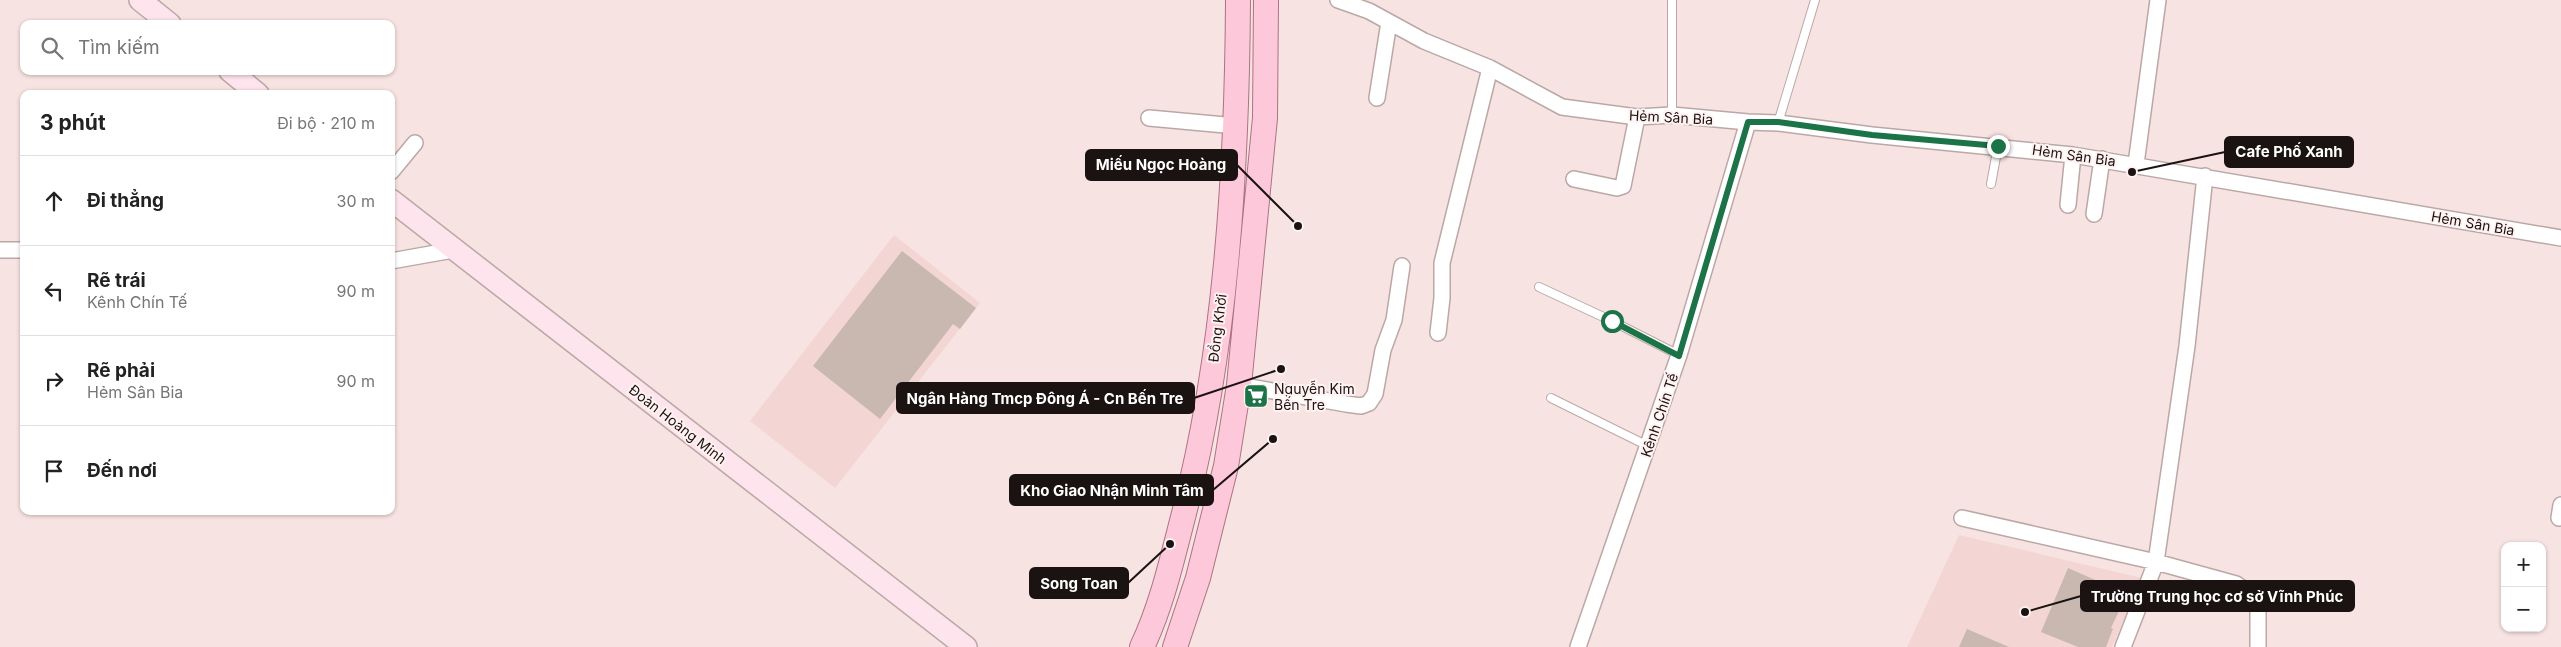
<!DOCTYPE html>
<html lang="vi">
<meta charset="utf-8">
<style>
:root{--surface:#fff;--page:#f2f2f2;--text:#222;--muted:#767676;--line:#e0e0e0}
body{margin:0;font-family:Inter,sans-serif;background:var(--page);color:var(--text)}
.controls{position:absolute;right:15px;bottom:15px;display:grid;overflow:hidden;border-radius:10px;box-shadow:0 1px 4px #0004}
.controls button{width:45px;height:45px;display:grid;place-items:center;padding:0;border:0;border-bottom:1px solid var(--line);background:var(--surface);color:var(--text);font:25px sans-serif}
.stop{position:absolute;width:15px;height:15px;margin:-11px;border:4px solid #1c7347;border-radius:50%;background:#fff}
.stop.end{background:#1c7347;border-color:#fff;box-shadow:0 1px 5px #0008}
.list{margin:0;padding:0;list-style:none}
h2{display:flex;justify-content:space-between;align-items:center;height:65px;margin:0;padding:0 20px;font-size:21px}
h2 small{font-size:16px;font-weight:400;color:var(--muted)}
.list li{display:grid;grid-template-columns:32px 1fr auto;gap:15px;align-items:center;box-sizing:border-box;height:90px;padding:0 20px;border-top:1px solid var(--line)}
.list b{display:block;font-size:19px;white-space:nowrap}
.list p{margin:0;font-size:16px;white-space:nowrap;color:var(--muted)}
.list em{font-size:16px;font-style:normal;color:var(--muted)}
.icon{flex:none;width:28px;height:28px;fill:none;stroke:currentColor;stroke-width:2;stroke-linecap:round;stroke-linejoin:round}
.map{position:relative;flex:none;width:2561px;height:647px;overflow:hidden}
.search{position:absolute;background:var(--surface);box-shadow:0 1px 4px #0004;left:20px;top:20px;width:375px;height:55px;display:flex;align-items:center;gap:12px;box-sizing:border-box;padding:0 18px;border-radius:10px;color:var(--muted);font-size:19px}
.panel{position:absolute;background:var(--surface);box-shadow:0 1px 4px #0004;left:20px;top:90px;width:375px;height:425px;border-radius:10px}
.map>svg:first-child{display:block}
.built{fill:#f3d6d3}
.building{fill:#c8b8af}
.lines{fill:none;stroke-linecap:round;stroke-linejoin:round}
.lane-casing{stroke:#bba8a6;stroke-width:10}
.street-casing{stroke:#bba8a6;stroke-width:18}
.secondary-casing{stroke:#bba8a6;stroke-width:24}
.primary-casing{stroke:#ac7284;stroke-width:26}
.lane{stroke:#fff;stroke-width:8}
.street{stroke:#fff;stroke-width:15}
.secondary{stroke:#fee4ec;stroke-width:21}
.primary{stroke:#fdc9da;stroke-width:24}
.route{stroke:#1c7347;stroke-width:6}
.labels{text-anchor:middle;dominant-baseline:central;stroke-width:4;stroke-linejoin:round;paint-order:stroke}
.street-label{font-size:14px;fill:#1a1312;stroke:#fff2f1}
.poi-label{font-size:14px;fill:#1a1312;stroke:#fff2f1;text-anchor:start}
.leader{fill:none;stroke:#1a1312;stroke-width:2}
.callout-dot{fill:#1a1312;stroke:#fff2f1;stroke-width:2}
.callout{fill:#1a1312;stroke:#1a1312;stroke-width:2}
.callout-label{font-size:15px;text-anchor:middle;font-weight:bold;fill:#fff}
</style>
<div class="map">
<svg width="2561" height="647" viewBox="0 0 2561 647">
<rect width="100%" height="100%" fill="#f7e3e1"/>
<path class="built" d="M894 235 980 303 835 488 750 421Z
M1959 535 2142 578 2112 647H1907Z"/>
<path class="building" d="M902 251 976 308 960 329 953 324 880 419 813 366Z
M2068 568 2127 594 2111 628 2113 629 2106 647H2078L2041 632Z
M1967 629 2009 647H1959Z"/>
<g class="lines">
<defs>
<path id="lane" d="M1672 0V115
M1778 123 1815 0
M1991 184 1998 146
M1539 287 1612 321 1679 355
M1551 398 1648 446"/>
<path id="street" d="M1338 0 1369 11 1424 41 1490 68 1562 107 1637 117 1672 115 1748 122 1778 123 1872 135 2073 155 2561 238
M1377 98 1389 22
M1149 118 1236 126
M2136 164 2158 0
M391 172 415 143
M1574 179 1617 188 1623 186 1637 117
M2068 205 2073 155
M2094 214 2102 159
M0 250H24
M391 261 453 250
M1438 333 1442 298V263L1490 68
M1239 385 1346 404 1361 406 1369 403 1375 394 1383 350 1394 320 1402 266
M1962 518 2156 562 2236 584 2249 593 2258 609V647
M2559 518 2561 505
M1578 647 1679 355 1748 122
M2123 647 2156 562 2187 346 2205 176"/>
<path id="secondary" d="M140 0 170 24
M230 71 258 94
M391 200 966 647"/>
<path id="primary" d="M1142 647C1161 607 1171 564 1182 521 1226 354 1237 172 1238 0
M1175 647 1198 578 1226 466 1239 385 1265 118 1266 0"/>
</defs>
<use href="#lane" class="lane-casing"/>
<use href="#street" class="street-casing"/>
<use href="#secondary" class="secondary-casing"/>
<use href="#primary" class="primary-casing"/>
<use href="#lane" class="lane"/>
<use href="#street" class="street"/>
<use href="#secondary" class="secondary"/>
<use href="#primary" class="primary"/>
</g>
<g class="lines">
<path class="route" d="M1612 321 1679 356 1748 122H1778L1872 135 1998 146"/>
</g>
<defs>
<symbol id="supermarket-square" viewBox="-11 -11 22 22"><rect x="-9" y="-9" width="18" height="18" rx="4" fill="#1c7347" stroke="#fff2f1"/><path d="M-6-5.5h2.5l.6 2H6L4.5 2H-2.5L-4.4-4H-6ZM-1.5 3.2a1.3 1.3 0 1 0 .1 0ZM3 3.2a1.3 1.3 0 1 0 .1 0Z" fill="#fff"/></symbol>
</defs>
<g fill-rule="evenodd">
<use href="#supermarket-square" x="1242" y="382" width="28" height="28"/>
</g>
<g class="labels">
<g class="street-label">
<text transform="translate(1671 117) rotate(3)">Hẻm Sân Bia</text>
<text transform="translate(2074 155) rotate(8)">Hẻm Sân Bia</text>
<text transform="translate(2473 223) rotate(10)">Hẻm Sân Bia</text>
<text transform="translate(1217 328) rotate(-83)">Đồng Khởi</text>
<text transform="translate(1659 415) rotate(-71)">Kênh Chín Tế</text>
<text transform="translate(678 424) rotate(38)">Đoàn Hoàng Minh</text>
</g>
<g class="poi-label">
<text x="1274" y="388">Nguyễn Kim<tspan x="1274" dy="16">Bến Tre</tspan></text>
</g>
</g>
<path class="leader" d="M2132 172L2225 152M1298 226L1237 165M1281 369L1194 398M1273 439L1213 490M1170 544L1128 583M2025 612L2081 596"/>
<g class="callout-dot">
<circle cx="2132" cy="172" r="5"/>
<circle cx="1298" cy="226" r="5"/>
<circle cx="1281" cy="369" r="5"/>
<circle cx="1273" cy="439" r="5"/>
<circle cx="1170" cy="544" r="5"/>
<circle cx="2025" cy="612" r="5"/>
</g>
<g class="callout">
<rect x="2225" y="137" width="128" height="30" rx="5"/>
<rect x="1086" y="150" width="151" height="30" rx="5"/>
<rect x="897" y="383" width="297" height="30" rx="5"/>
<rect x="1010" y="475" width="203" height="30" rx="5"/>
<rect x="1030" y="568" width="98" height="30" rx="5"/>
<rect x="2081" y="581" width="273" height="30" rx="5"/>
</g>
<g class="callout-label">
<text x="2289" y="157">Cafe Phố Xanh</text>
<text x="1161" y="170">Miếu Ngọc Hoàng</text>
<text x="1045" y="404">Ngân Hàng Tmcp Đông Á - Cn Bến Tre</text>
<text x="1112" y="496">Kho Giao Nhận Minh Tâm</text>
<text x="1079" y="589">Song Toan</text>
<text x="2217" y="602">Trường Trung học cơ sở Vĩnh Phúc</text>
</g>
</svg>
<div class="controls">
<button>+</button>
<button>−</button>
</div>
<div class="stop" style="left:1612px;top:321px"></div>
<div class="stop end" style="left:1998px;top:146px"></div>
<div class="search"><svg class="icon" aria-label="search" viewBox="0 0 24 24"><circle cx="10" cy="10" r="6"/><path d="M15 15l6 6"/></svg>Tìm kiếm</div>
<section class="panel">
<h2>3 phút<small>Đi bộ · 210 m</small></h2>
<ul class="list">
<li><svg class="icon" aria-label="ahead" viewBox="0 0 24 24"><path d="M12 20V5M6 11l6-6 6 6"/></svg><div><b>Đi thẳng</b></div><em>30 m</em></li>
<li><svg class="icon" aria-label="left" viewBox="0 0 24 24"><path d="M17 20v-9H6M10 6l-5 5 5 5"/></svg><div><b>Rẽ trái</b><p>Kênh Chín Tế</p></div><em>90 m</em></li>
<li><svg class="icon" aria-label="right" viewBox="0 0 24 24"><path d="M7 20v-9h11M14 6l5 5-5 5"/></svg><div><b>Rẽ phải</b><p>Hẻm Sân Bia</p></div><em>90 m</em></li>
<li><svg class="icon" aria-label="arrive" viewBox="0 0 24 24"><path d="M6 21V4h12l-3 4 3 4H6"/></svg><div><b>Đến nơi</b></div></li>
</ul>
</section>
</div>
